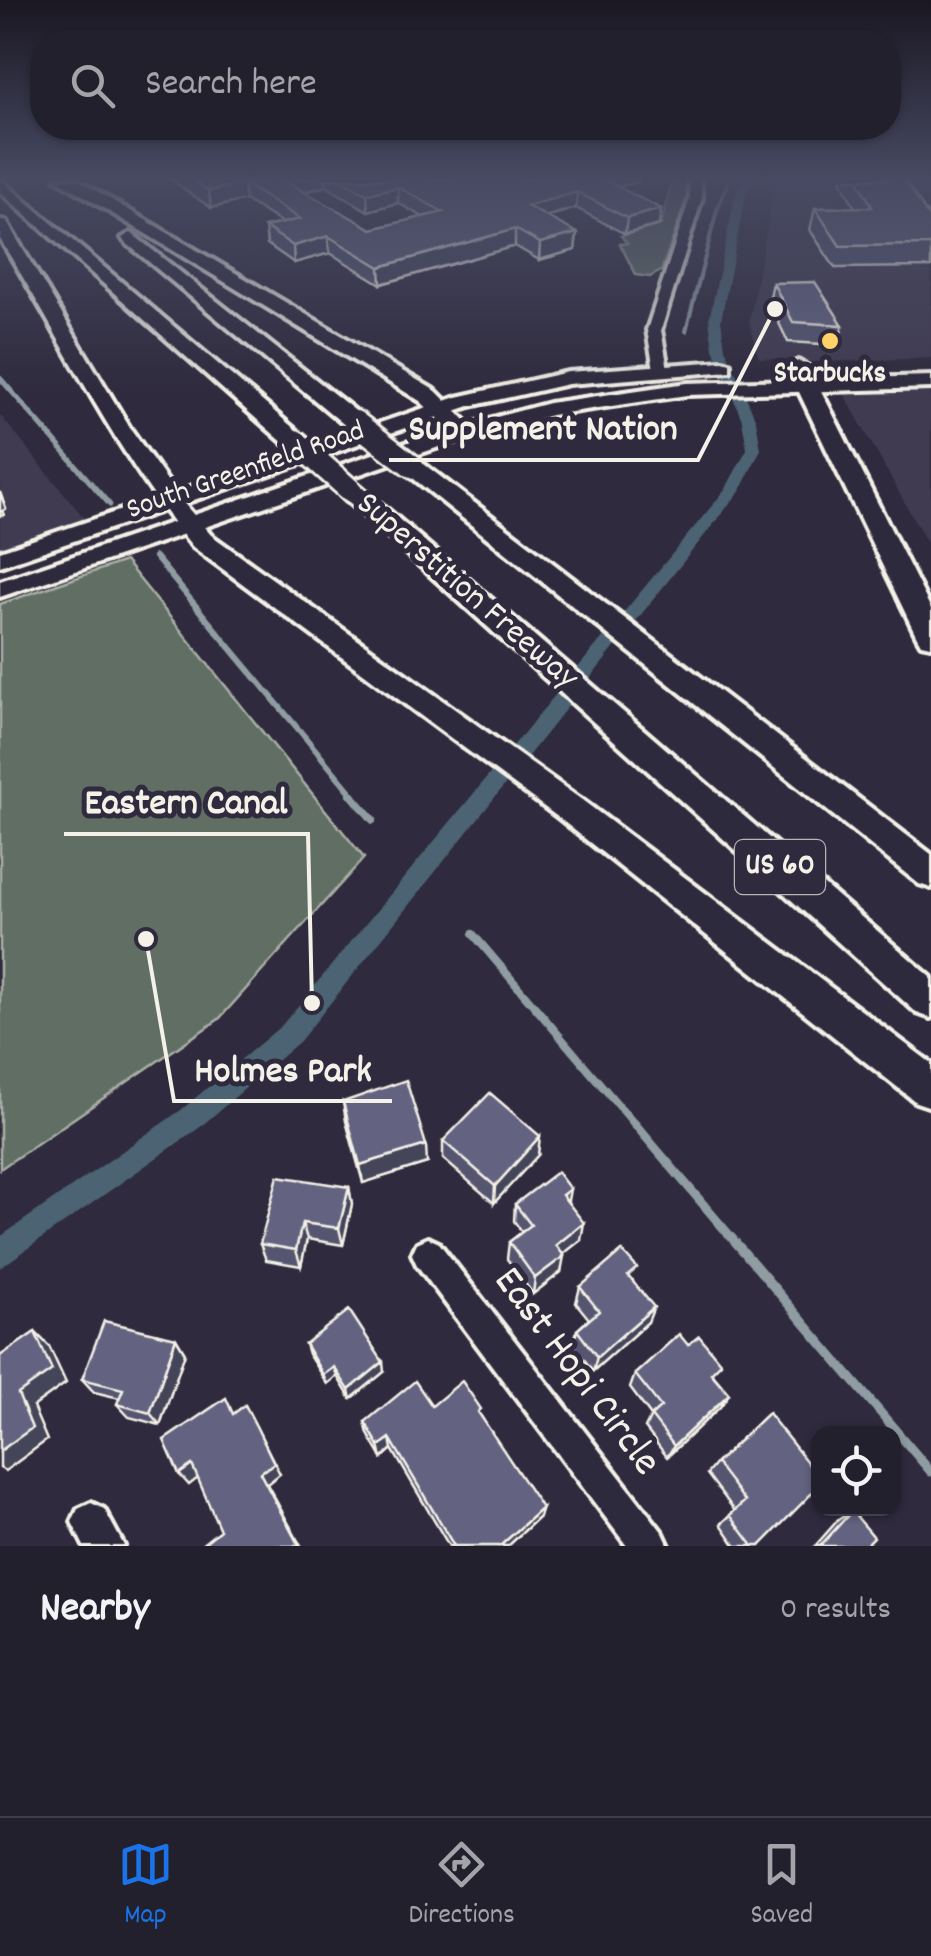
<!DOCTYPE html>
<style>
:root{--surface:#23202e;--page:#2f2d3a;--text:#f1f3f6;--muted:#a3a3aa;--line:#403e4a;--accent:#1a73e8}
body{margin:0;font-family:Dekko,sans-serif;background:var(--page);color:var(--text)}
.controls{position:absolute;right:30px;bottom:30px;display:grid;overflow:hidden;border-radius:20px;box-shadow:0 2px 8px #0004}
.controls button{width:90px;height:90px;display:grid;place-items:center;padding:0;border:0;border-bottom:2px solid var(--line);background:var(--surface);color:var(--text);font:50px sans-serif}
.list{margin:0;padding:0;list-style:none}
h2{display:flex;justify-content:space-between;align-items:center;height:130px;margin:0;padding:0 40px;font-size:42px}
h2 small{font-size:32px;font-weight:400;color:var(--muted)}
.icon{flex:none;width:55px;height:55px;fill:none;stroke:currentColor;stroke-width:2;stroke-linecap:round;stroke-linejoin:round}
.map{position:relative;flex:none;width:931px;height:1546px;overflow:hidden}
.search{position:absolute;background:var(--surface);box-shadow:0 2px 8px #0004;left:30px;right:30px;top:30px;height:110px;display:flex;align-items:center;gap:25px;box-sizing:border-box;padding:0 35px;border-radius:40px;color:var(--muted);font-size:38px}
.sheet{height:270px;background:var(--surface)}
nav{display:flex;justify-content:space-around;align-items:center;box-sizing:border-box;height:140px;border-top:2px solid var(--line);background:var(--surface);font-size:28px;color:var(--muted)}
nav a{display:grid;justify-items:center;gap:5px}
nav .on{color:var(--accent)}
.map>svg:first-child{display:block}
.built{fill:#3f3b51}
.green{fill:#606e64;stroke:#aab0a6;stroke-width:2.5}
.lines{fill:none;stroke-linecap:round;stroke-linejoin:round}
.stream-far4{stroke:#8f9ca2;stroke-width:4}
.stream-far3{stroke:#8f9ca2;stroke-width:5}
.stream-far2{stroke:#8f9ca2;stroke-width:6}
.stream-far1{stroke:#8f9ca2;stroke-width:8}
.stream{stroke:#8f9ca2;stroke-width:9}
.canal{fill:#4b6473;fill-rule:evenodd}
.minor-casing{stroke:#f4f1e8;stroke-width:8}
.major-casing{stroke:#f4f1e8;stroke-width:8}
.highway-casing{stroke:#f4f1e8;stroke-width:8}
.minor{fill:#2f2a3d;fill-rule:evenodd}
.major{fill:#2f2a3d;fill-rule:evenodd}
.highway{fill:#2f2a3d;fill-rule:evenodd}
.highway-bridge-casing{stroke:#f4f1e8;stroke-width:28;stroke-linecap:butt}
.highway-bridge{stroke:#2f2a3d;stroke-width:22}
.wall{fill:#55556f;stroke:#f4f1e8;stroke-width:2.5;fill-rule:evenodd}
.shaded-wall{fill:#45455a;stroke:#f4f1e8;stroke-width:2.5}
.building{fill:#636381;stroke:#f4f1e8;stroke-width:2.5}
.poi-dot{fill:#ffd166;stroke:#2f2a3d;stroke-width:4}
.labels{text-anchor:middle;dominant-baseline:central;stroke-width:10;stroke-linejoin:round;paint-order:stroke}
.far-poi-label{font-size:30px;font-weight:bold;fill:#f4f1e8;stroke:#2f2a3d}
.far-street-label{font-size:30px;fill:#f4f1e8;stroke:#2f2a3d}
.shield{fill:#2f2a3d;stroke:#b9b5b5;stroke-width:2.5}
.shield-label{font-size:32px;font-weight:bold;fill:#f4f1e8}
.street-label{font-size:35px;fill:#f4f1e8;stroke:#2f2a3d}
.near-street-label{font-size:42px;fill:#f4f1e8;stroke:#2f2a3d}
.leader{fill:none;stroke:#f4f1e8;stroke-width:4}
.callout-dot{fill:#f4f1e8;stroke:#2f2a3d;stroke-width:4}
.callout-label{font-size:38px;text-anchor:middle;font-weight:bold;fill:#f4f1e8;stroke:#2f2a3d;stroke-width:10;stroke-linejoin:round;paint-order:stroke}
</style>
<div class="map">
<svg width="931" height="1546" viewBox="0 0 931 1546">
<rect width="100%" height="100%" fill="#2f2a3d"/>
<filter id="ink" filterUnits="userSpaceOnUse"><feTurbulence type="fractalNoise" baseFrequency=".01" numOctaves="2"/><feDisplacementMap in="SourceGraphic" scale="20" xChannelSelector="R" yChannelSelector="G"/><feConvolveMatrix kernelMatrix="1 2 1 2 8 2 1 2 1" color-interpolation-filters="sRGB"/></filter>
<g filter="url(#ink)">
<path class="built" d="M780 179H931V358L814 362 759 358 749 322 774 188Z
M931 387V550L844 394 857 390Z
M0 415 86 520 0 550Z"/>
<path class="green" d="M672 179H686L690 190 661 271 650 277 636 275 620 244 627 243 621 236 661 225Z
M125 561 364 858 219 1019 0 1169V604Z"/>
<g class="lines">
<path class="stream-far4" d="M686 331 717 210 729 179"/>
<path class="stream-far3" d="M0 378 110 505"/>
<path class="stream-far2" d="M155 557 354 796"/>
<path class="stream-far1" d="M351 794 373 820
M473 934 636 1126"/>
<path class="stream" d="M634 1123 931 1472"/>
<path class="canal" d="M744 179H754L746 193 721 320 725 348 756 420 761 449 740 491 300 1041 199 1128 0 1268V1237L181 1110 282 1025 725 490 747 449 742 420 713 348 709 320 736 193Z"/>
<defs>
<path id="minor" d="M689 179H700L702 198 661 330 668 369 661 373 654 369 647 330 690 198Z
M428 1238 439 1243 663 1533 669 1546H627L417 1265 412 1254 417 1243Z
M91 1503 104 1509 124 1546H84L72 1522 78 1509Z"/>
<path id="major" d="M723 361 730 363V371L568 384 470 406 0 566V551L457 397 568 372Z
M931 376V388L687 395 551 415 448 444 0 597V581L432 434 549 403 687 383Z"/>
<path id="highway" d="M0 179 303 436 307 441 303 446H287L0 192Z
M56 179H76L436 391 476 431 473 436H457L420 401Z
M0 220 6 221 130 428 181 500 211 535 582 800 931 1063V1107L916 1102 559 818 193 547C115 452 64 343 0 239Z
M131 233 363 417 366 422 363 427H347L125 242 122 238Z
M798 361 809 367 931 609V646L921 644 917 637 787 367Z
M412 459 420 461 931 854V888L919 884 404 471 400 466 404 461Z
M349 482 358 484 931 977V1018L917 1013 340 494 337 489 340 484Z"/>
</defs>
<use href="#minor" class="minor-casing"/>
<use href="#major" class="major-casing"/>
<use href="#highway" class="highway-casing"/>
<use href="#minor" class="minor"/>
<use href="#major" class="major"/>
<use href="#highway" class="highway"/>
<defs>
<path id="highway-bridge" d="M355 422 412 466
M295 441 349 489"/>
</defs>
<use href="#highway-bridge" class="highway-bridge-casing"/>
<use href="#highway-bridge" class="highway-bridge"/>
</g>
<path class="wall" d="M170 179H639L638 182 617 187 661 209 659 225 625 234 576 208 546 217 577 233 575 250 539 260 515 246 381 284 330 253 294 263 267 244 265 227 282 223 245 200 211 208ZM326 186 368 211 398 203 423 217 372 229 304 192Z
M840 179H904L931 220V267L835 268 810 230 815 208H855Z
M773 283 843 325 838 345 788 342 769 302Z
M343 1102 427 1163 363 1183 346 1121Z
M443 1141 538 1155 494 1203 443 1159Z
M349 1187 352 1204 343 1245 307 1239 301 1266 266 1260 260 1244Z
M568 1202 581 1240 562 1254 561 1272 533 1294 507 1259 509 1242 522 1232 514 1221 515 1204Z
M633 1281 648 1322 593 1371 573 1345 577 1330 589 1319 576 1303 580 1287Z
M176 1338 185 1353 160 1425 129 1417 117 1404 120 1398 94 1392 82 1379Z
M305 1344 384 1372 351 1399 337 1376 327 1384 308 1354Z
M635 1374 714 1376 729 1394 720 1407 667 1457 645 1428 651 1416 630 1388Z
M432 1406 481 1416 539 1517 508 1546H449L392 1449 382 1458 368 1434 365 1422Z
M768 1413 760 1546H736L721 1524 735 1511 707 1474 716 1463Z
M852 1511 868 1546H815L838 1520Z"/>
<path class="shaded-wall" d="M288 179H325L326 186 285 197 283 180Z
M595 179H639L638 182 594 192Z
M243 183 245 200 211 208 209 191Z
M398 187V203L368 211 367 194Z
M577 192 576 208 526 222 527 206Z
M661 209 659 225 625 234 627 218Z
M515 229V246L381 284 380 267Z
M577 233 575 250 539 260 540 243Z
M328 236 330 253 294 263 293 246Z
M0 492 6 509 2 511 4 515 0 516Z
M540 1136 538 1155 494 1203 495 1186Z
M426 1145 427 1163 363 1183 360 1165Z
M349 1187 352 1204 343 1245 339 1228Z
M570 1189 567 1206 562 1195Z
M302 1223 307 1239 301 1266 296 1250Z
M584 1223 581 1240 553 1262 556 1245Z
M564 1256 561 1272 533 1294 535 1278Z
M654 1307 648 1322 593 1371 597 1357Z
M35 1332 49 1346 66 1383 33 1407 47 1440 5 1471 0 1468V1451Z
M176 1338 185 1353 160 1425 150 1413Z
M383 1362 384 1372 351 1399 349 1390Z
M334 1367 337 1376 327 1384 323 1375Z
M729 1394 720 1407 667 1457 674 1446Z
M245 1405 280 1474 267 1484 301 1546H299L260 1473Z
M390 1438 392 1449 382 1458 379 1446Z
M192 1465 202 1475 189 1485 179 1474Z
M542 1508 539 1517 508 1546H500Z"/>
<path class="building" d="M191 179H288L283 180 372 229 443 212 398 187 367 194 340 179H603L661 209 627 218 577 192 527 206 577 233 540 243 515 229 380 267 328 236 293 246 265 227 300 219 243 183 209 191Z
M857 179H904L931 220V245L840 246 815 208 872 207Z
M815 282 843 325 793 322 773 283Z
M406 1080 426 1145 360 1165 343 1102Z
M490 1093 540 1136 495 1186 443 1141Z
M557 1172 570 1189 562 1195 584 1223 556 1245 564 1256 535 1278 509 1242 531 1225 515 1204Z
M278 1176 349 1187 339 1228 302 1223 296 1250 260 1244Z
M622 1251 637 1268 628 1276 654 1307 597 1357 577 1330 599 1311 580 1287Z
M349 1310 383 1362 349 1390 334 1367 323 1375 305 1344Z
M104 1321 176 1338 150 1413 117 1404 123 1389 82 1379Z
M35 1332 52 1370 18 1394 32 1428 0 1451V1356Z
M679 1334 688 1345 699 1336 721 1363 711 1373 729 1394 674 1446 651 1416 661 1407 635 1374Z
M415 1381 432 1406 462 1381 481 1409 478 1412 542 1508 500 1546H454L390 1438 379 1446 365 1422Z
M226 1398 233 1414 245 1405 257 1428 274 1463 260 1473 299 1546H200L220 1530 192 1465 179 1474 164 1440Z
M768 1413 818 1476V1487L760 1546H753L730 1515 745 1501 716 1463Z
M852 1511 874 1537 867 1544 868 1546H820Z"/>
</g>
<linearGradient id="sky" x2="0" y2="1"><stop stop-color="#1a1722"/><stop offset="0.45" stop-color="#474a62"/><stop offset="1" stop-color="#474a62" stop-opacity="0"/></linearGradient>
<rect width="931" height="396" fill="url(#sky)"/>
<circle class="poi-dot" cx="830" cy="341" r="10"/>
<g class="labels">
<g class="far-poi-label">
<text x="830" y="375">Starbucks</text>
</g>
<g class="far-street-label">
<text transform="translate(246 472) rotate(-19)">South Greenfield Road</text>
</g>
<rect class="shield" x="735" y="840" width="90" height="54" rx="8"/>
<g class="shield-label">
<text x="780" y="867">US 60</text>
</g>
<g class="street-label">
<text transform="translate(466 592) rotate(41)">Superstition Freeway</text>
</g>
<g class="near-street-label">
<text transform="translate(575 1373) rotate(53)">East Hopi Circle</text>
</g>
</g>
<path class="leader" d="M775 309L698 460H389M312 1003L308 834H64M146 939L174 1101H392"/>
<g class="callout-dot">
<circle cx="775" cy="309" r="10"/>
<circle cx="312" cy="1003" r="10"/>
<circle cx="146" cy="939" r="10"/>
</g>
<g class="callout-label">
<text x="543" y="439">Supplement Nation</text>
<text x="186" y="813">Eastern Canal</text>
<text x="283" y="1081">Holmes Park</text>
</g>
</svg>
<div class="controls">
<button><svg class="icon" aria-label="locate" viewBox="0 0 24 24"><circle cx="12" cy="12" r="6"/><path d="M12 2v4M12 18v4M2 12h4M18 12h4"/></svg></button>
</div>
<div class="search"><svg class="icon" aria-label="search" viewBox="0 0 24 24"><circle cx="10" cy="10" r="6"/><path d="M15 15l6 6"/></svg>Search here</div>
</div>
<section class="sheet">
<h2>Nearby<small>0 results</small></h2>
<ul class="list">
</ul>
</section>
<nav>
<a class="on"><svg class="icon" aria-label="map" viewBox="0 0 24 24"><path d="M3 6l6-2 6 2 6-2v14l-6 2-6-2-6 2zM9 4v14M15 6v14"/></svg>Map</a>
<a><svg class="icon" aria-label="directions" viewBox="0 0 24 24"><path d="M12 3l9 9-9 9-9-9zM9 14v-3h6M13 9l2 2-2 2"/></svg>Directions</a>
<a><svg class="icon" aria-label="saved" viewBox="0 0 24 24"><path d="M7 4h10v16l-5-4-5 4z"/></svg>Saved</a>
</nav>
